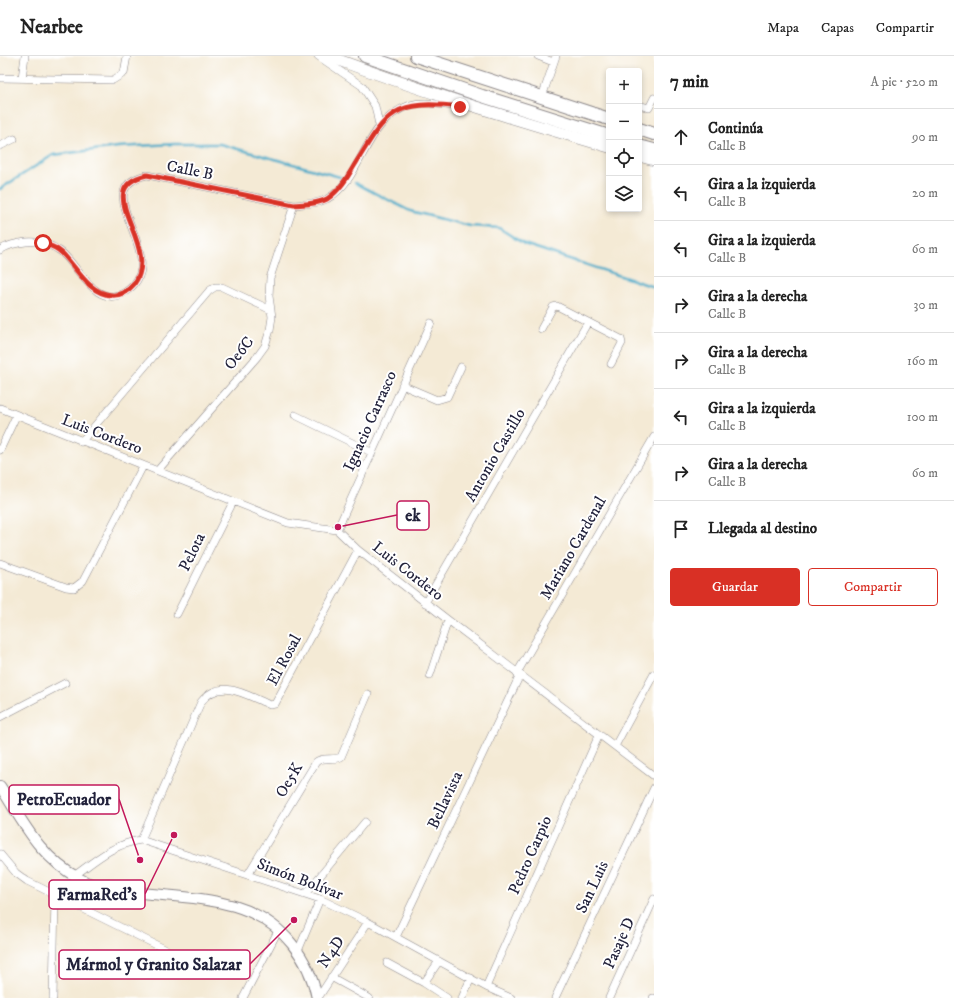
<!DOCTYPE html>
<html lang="es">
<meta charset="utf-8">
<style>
:root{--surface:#fff;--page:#f2f2f2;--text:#222;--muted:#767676;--line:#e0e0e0;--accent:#d93025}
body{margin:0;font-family:"IM FELL DW Pica",serif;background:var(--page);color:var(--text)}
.controls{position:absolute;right:12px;top:12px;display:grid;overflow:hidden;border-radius:4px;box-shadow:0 2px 6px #0003}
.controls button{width:36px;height:36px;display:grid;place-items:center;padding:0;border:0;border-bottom:1px solid var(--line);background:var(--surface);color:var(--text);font:20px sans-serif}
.stop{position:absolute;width:12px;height:12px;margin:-9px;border:3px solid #d93025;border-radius:50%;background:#fff}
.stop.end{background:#d93025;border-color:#fff;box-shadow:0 1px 4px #0008}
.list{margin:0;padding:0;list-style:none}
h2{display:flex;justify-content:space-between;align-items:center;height:52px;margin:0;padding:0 16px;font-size:17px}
h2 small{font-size:13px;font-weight:400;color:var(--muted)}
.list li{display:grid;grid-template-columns:26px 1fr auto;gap:12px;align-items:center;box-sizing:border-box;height:56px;padding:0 16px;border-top:1px solid var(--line)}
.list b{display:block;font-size:15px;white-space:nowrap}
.list p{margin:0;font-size:13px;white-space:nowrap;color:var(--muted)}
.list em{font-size:13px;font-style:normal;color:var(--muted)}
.actions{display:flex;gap:8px;padding:12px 16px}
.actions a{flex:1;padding:9px 0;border:1px solid var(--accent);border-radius:4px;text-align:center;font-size:14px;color:var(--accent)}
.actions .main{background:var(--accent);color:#fff}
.icon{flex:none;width:22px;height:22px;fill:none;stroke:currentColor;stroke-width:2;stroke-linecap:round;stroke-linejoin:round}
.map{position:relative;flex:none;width:654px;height:942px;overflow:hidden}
header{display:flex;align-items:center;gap:24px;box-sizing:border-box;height:56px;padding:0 20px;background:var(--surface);border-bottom:1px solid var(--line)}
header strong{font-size:19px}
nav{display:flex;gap:22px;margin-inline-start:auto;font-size:14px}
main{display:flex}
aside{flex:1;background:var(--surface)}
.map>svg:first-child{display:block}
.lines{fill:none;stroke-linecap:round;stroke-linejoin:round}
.stream{stroke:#4aabc9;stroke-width:2.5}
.minor-casing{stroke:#8b8688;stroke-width:8}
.secondary-casing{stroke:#8b8688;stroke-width:12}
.primary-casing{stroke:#8b8688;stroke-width:12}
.trunk-casing{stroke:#8b8688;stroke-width:14}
.minor{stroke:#fff;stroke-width:7}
.secondary{stroke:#fff;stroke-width:10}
.primary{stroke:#fff;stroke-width:11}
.trunk{stroke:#fff;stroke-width:12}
.route{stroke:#d93025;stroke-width:5}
.labels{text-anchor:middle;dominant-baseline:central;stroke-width:4;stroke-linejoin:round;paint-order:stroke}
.street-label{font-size:16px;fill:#22223b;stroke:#fff}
.leader{fill:none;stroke:#c2185b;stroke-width:1.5}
.callout-dot{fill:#c2185b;stroke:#fff;stroke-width:1.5}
.callout{fill:#fff;stroke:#c2185b;stroke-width:1.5}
.callout-label{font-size:17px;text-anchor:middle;font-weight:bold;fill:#22223b}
</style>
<header>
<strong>Nearbee</strong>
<nav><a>Mapa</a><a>Capas</a><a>Compartir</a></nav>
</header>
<main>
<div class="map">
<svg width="654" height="942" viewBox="0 0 654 942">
<rect width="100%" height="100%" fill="#fff"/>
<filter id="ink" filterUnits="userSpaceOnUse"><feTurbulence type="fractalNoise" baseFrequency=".025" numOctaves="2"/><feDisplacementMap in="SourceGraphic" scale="8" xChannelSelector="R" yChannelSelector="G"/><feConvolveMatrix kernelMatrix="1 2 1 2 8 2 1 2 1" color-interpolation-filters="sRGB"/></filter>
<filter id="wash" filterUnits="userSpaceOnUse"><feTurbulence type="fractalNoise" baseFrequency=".012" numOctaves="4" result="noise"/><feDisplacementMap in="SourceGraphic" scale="16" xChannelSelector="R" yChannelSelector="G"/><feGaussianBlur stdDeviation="0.9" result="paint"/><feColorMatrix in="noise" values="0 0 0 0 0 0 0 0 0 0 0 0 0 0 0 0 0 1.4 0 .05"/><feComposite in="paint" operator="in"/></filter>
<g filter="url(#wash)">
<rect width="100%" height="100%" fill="#f4ead5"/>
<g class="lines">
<path class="stream" d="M355 127 410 155 470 170 499 172 524 188 654 231
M0 133 53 99 118 91 174 88H220L340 121"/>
</g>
</g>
<g filter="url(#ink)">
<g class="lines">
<defs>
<path id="minor" d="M318 0 362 30 375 50 379 69
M538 0 553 6
M0 22 113 24 124 17 127 0
M22 22 25 0
M542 41 556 0
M639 49 649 52 654 42
M0 90 14 83
M0 194C8 189 16 187 26 186 38 185 50 188 60 195 77 207 96 255 125 236 177 203 82 133 147 119L294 149C305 148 317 148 327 143 365 121 362 66 410 49 428 43 447 52 465 50
M541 273 553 251 557 250 621 283 622 287 611 308
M402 329 437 344 447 341 461 311
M0 352 288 467 337 474 358 494 448 564 654 720
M295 359 371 396
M81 386 209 235 215 231H222L271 254
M0 394 16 360
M158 414 257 301 265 290 270 274 272 261 269 240 270 222 294 149
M337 474 431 267
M0 507 66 531 74 532 83 525 143 410
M425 547 588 266
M177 558 233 446
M517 617 654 381
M430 619 448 564
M0 661 65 627
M615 690 654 618
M141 784 201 646C221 621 246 639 270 649L275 648 358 494
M0 798 16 817 27 825 207 914
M248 818 316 706C323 700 333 705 341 701L368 638
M74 820C96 804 113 788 141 784L320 843 368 866 486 931 511 942
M306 837 365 766
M396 881 520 619
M298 895 320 843
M387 907 424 927 447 942
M331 921 369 942
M424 927 439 905
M486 931 599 679
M53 942 55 840
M243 942 279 873
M318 942 368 866
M462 942 471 922
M555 942 654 732
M609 942 654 843
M653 942H654"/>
<path id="secondary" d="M0 730C24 767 39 801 80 823 98 833 121 835 142 837 196 843 255 841 292 888 305 904 313 922 317 942"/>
<path id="primary" d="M328 0C420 35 514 63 609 91
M639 100 654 104"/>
<path id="trunk" d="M365 0 482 40 609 80
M416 0 609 63
M639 73 654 78
M639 90 654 94"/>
</defs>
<use href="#minor" class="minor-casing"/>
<use href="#secondary" class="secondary-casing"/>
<use href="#primary" class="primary-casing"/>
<use href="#trunk" class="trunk-casing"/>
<use href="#minor" class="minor"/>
<use href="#secondary" class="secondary"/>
<use href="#primary" class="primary"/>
<use href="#trunk" class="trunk"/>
</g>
</g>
<g class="lines" filter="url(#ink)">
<path class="route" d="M43 187C49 189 57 192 62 197 77 212 88 237 111 239 120 240 128 235 134 228 163 189 87 132 147 119L294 149C305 148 318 148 327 143 339 135 347 122 354 110 387 56 393 43 460 51"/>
</g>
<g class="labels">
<g class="street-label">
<text transform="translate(190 114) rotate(11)">Calle B</text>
<text transform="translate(239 297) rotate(-52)">Oe6C</text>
<text transform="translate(370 365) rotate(-66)">Ignacio Carrasco</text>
<text transform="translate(102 378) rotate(21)">Luis Cordero</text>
<text transform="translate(495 399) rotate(-60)">Antonio Castillo</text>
<text transform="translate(573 492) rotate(-60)">Mariano Cardenal</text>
<text transform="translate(192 496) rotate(-64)">Pelota</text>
<text transform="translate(408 515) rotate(38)">Luis Cordero</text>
<text transform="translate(284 604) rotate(-62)">El Rosal</text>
<text transform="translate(289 724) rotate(-59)">Oe5K</text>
<text transform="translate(445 744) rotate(-65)">Bellavista</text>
<text transform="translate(530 799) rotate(-66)">Pedro Carpio</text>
<text transform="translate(300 823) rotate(21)">Simón Bolívar</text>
<text transform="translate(592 831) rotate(-65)">San Luis</text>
<text transform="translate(619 887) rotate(-66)">Pasaje D</text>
<text transform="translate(331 896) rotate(-56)">N4D</text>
</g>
</g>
<path class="leader" d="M338 471L397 459M140 804L119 743M174 779L145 838M294 864L250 908"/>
<g class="callout-dot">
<circle cx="338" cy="471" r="4"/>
<circle cx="140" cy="804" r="4"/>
<circle cx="174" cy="779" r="4"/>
<circle cx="294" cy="864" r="4"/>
</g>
<g class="callout">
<rect x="397" y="445" width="32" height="29" rx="4"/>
<rect x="9" y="729" width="110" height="29" rx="4"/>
<rect x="49" y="824" width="96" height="29" rx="4"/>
<rect x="59" y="894" width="191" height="29" rx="4"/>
</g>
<g class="callout-label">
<text x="413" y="465">ek</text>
<text x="64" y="749">PetroEcuador</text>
<text x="97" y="844">FarmaRed's</text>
<text x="154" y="914">Mármol y Granito Salazar</text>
</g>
</svg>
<div class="controls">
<button>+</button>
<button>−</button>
<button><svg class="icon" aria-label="locate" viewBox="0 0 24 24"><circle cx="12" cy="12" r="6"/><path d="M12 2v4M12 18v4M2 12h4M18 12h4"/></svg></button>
<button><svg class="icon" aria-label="layers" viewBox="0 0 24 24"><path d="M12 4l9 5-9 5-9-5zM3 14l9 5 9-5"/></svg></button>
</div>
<div class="stop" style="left:43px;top:187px"></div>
<div class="stop end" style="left:460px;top:51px"></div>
</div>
<aside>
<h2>7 min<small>A pie · 520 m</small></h2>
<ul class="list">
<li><svg class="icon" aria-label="ahead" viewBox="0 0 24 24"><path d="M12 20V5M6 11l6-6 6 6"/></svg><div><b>Continúa</b><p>Calle B</p></div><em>90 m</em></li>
<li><svg class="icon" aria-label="left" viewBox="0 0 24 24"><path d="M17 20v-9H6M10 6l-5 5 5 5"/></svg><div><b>Gira a la izquierda</b><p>Calle B</p></div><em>20 m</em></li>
<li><svg class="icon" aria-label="left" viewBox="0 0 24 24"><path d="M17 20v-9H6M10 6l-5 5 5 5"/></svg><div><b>Gira a la izquierda</b><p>Calle B</p></div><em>60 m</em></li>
<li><svg class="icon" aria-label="right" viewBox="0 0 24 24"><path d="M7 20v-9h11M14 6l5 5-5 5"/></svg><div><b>Gira a la derecha</b><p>Calle B</p></div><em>30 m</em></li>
<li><svg class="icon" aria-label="right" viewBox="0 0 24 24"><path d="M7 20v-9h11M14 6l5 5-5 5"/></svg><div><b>Gira a la derecha</b><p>Calle B</p></div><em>160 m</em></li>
<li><svg class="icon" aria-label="left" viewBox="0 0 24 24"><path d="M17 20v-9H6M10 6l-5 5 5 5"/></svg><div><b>Gira a la izquierda</b><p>Calle B</p></div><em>100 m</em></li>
<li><svg class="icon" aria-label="right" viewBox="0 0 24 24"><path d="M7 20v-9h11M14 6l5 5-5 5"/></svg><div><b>Gira a la derecha</b><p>Calle B</p></div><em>60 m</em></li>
<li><svg class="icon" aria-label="arrive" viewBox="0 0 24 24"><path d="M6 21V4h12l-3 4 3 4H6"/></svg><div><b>Llegada al destino</b></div></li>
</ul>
<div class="actions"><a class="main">Guardar</a><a>Compartir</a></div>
</aside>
</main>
